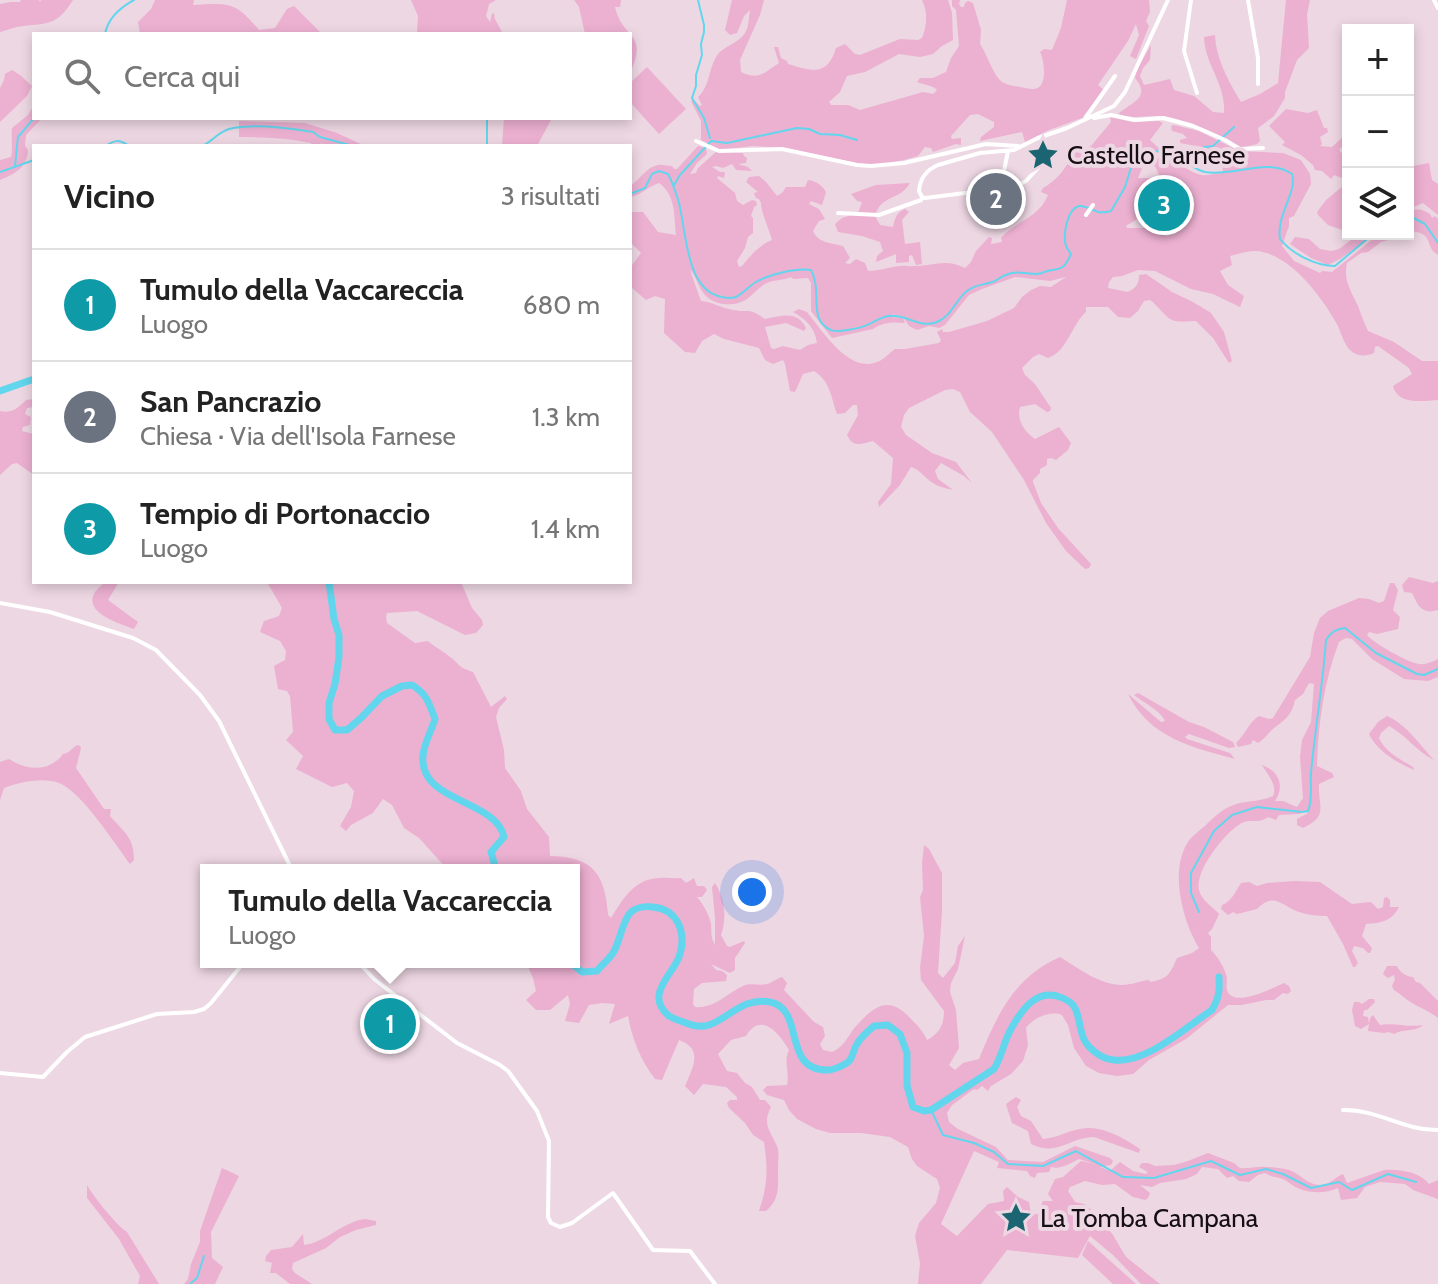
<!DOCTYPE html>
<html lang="it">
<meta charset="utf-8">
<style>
:root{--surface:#fff;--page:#f6f6f6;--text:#222;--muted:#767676;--line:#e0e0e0;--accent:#111827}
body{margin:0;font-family:Cabin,sans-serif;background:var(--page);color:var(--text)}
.controls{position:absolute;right:24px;top:24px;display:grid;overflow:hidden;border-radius:0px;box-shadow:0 4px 12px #0003}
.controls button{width:72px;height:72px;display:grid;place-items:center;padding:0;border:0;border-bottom:2px solid var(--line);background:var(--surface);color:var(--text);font:40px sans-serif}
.you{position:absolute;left:752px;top:892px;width:28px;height:28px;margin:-20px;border:6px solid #fff;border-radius:50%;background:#1a73e8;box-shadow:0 0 0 12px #1a73e833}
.badge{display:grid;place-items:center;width:52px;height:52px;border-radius:50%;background:var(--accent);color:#fff;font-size:26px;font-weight:700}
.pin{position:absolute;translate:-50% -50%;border:4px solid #fff;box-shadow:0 2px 8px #0006}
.popup{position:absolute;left:200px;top:864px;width:380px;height:104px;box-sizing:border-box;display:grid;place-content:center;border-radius:0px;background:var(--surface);filter:drop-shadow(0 2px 6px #0005);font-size:26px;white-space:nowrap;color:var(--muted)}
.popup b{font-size:30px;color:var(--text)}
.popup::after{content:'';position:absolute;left:50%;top:100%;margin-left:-16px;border:16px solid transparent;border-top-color:var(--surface)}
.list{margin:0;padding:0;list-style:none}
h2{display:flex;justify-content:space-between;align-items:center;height:104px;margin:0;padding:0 32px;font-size:34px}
h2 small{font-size:26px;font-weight:400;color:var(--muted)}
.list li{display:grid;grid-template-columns:52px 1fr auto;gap:24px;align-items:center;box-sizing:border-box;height:112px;padding:0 32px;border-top:2px solid var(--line)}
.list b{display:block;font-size:30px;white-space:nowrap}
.list p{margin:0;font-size:26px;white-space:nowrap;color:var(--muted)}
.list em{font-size:26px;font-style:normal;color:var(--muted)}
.icon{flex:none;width:44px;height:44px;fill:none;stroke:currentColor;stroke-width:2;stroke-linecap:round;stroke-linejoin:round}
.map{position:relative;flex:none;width:1438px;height:1284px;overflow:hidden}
.search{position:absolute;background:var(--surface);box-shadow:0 4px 12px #0003;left:32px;top:32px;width:600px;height:88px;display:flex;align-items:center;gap:20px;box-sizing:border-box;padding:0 28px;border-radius:0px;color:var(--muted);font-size:30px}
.panel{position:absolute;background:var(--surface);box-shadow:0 4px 12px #0003;left:32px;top:144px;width:600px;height:440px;border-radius:0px}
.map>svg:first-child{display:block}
.green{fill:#ecb0d1;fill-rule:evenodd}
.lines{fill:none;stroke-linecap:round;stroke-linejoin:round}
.stream{stroke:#62d6ed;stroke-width:2}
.river{stroke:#62d6ed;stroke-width:7}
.street{stroke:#fff;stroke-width:4}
.labels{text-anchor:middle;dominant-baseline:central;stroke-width:8;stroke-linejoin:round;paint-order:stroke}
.poi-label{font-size:26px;fill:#150e12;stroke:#edd7e3;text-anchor:start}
</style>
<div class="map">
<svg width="1438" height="1284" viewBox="0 0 1438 1284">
<rect width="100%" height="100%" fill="#edd7e3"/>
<path class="green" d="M21 0H39L40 2 41 0H73C54 31 42 21 13 28 9 29 5 31 0 32V4L11 2H20Z
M155 0H194L193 5C229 3 235 1 259 30L275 28 287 9 294 6 322 34H140L138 22 151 9Z
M411 0H496L489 4 486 16 490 22 492 14 494 13 495 19 503 34H417L418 16Z
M574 0H621L620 7H615C623 41 649 31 630 73V34H585L579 7Z
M732 0H764L760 15 740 60 741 72C759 81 765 72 779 63L774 47H778L781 58 787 61 788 64C812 71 827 77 836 48L845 44 855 54 860 55 900 39 918 40 922 38C927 27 928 11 922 0H948L952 13 953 40 942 46 933 54 920 57 899 54 865 72 847 76 840 92 829 102 831 105H848L860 110 923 92 933 94 937 90C932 85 924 85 917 82L920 78H933L946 72 951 58 959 46 956 10 952 6V0H960L959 4 961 7H964L965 3 968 1 973 3 981 30 980 44C987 54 993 75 1002 82 1007 85 1014 86 1020 87 1026 88 1034 91 1039 87 1047 82 1044 59 1040 52L1044 49 1052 50 1061 28 1067 0H1149L1150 12 1146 21 1149 26 1136 59 1130 56 1139 35 1136 24 1128 41 1098 85 1104 90 1082 118 1049 130 1025 142 1022 132 980 141 981 137 994 127V122L978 114 970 115 951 136 952 139 961 138V145L956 144 933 152 931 148 925 147 918 156 904 160 880 165 861 164 785 148 752 146 721 150 701 140V121L691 101 694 100 700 106 702 105 698 97C710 86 708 71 716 57 723 45 741 44 747 29 749 23 749 15 750 10L744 16 737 33 730 35 725 30Z
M1286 0H1310L1307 14 1309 48 1297 60 1285 92V98L1274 116 1258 128 1260 141 1257 144 1241 148C1222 135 1179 115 1156 116 1142 116 1132 119 1118 114 1130 103 1152 98 1135 78L1137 69 1151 45 1150 60 1143 68 1140 76 1144 85 1170 79 1174 90 1194 96 1213 112 1224 113C1226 83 1205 66 1204 37L1215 35C1216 59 1229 82 1241 102L1260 94 1278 83Z
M647 67 686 109 659 134 630 102V83Z
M12 70 20 75 32 86 27 96 0 122V88L4 80 5 74Z
M34 105V118H42L26 135 25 146 28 150C27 168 15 174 0 180V160L11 157C13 149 11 138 12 128L28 115Z
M1286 109 1308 113 1317 110 1324 128H1327L1328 132 1320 137 1322 144 1320 146 1332 147 1348 132V140L1339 150 1348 160V232L1328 225 1318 215 1317 212 1326 200 1343 186 1342 178 1334 175 1331 179 1322 171 1315 170 1313 165 1301 155 1282 145 1285 142 1269 126Z
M1110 117 1132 122 1159 121 1163 123 1150 140 1161 150 1140 165 1142 168 1138 178H1149L1151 187C1146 195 1142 200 1147 209L1145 214 1126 226 1127 228H1146L1173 214 1175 221 1168 226 1164 234 1166 236 1175 234 1182 225 1179 219 1186 208 1195 204 1191 201C1183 203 1176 206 1169 200L1171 192 1168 193 1166 196C1160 186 1161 175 1154 165L1157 158C1176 155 1185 172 1202 175 1208 176 1217 173 1223 173 1223 145 1202 148 1180 143V140L1187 138 1183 134 1172 131 1171 126 1174 125 1199 131 1239 151 1283 153 1301 160 1310 174 1311 184 1294 216 1289 218V226L1282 246 1294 261 1320 273 1322 271 1332 272 1379 234H1397L1392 239 1381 242 1368 252 1361 253 1347 263C1343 280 1351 291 1358 306 1361 314 1364 323 1368 331L1394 342 1422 361H1438V400C1421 401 1398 405 1393 386L1412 374 1409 368 1378 346 1375 347 1374 353C1367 356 1358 357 1351 351 1344 345 1341 332 1337 324 1322 297 1289 252 1255 251 1247 251 1238 254 1230 256L1232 265 1220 271 1228 285 1244 296 1240 307 1213 294 1191 289 1155 271 1138 270 1122 276 1113 277 1109 282 1108 288 1128 292C1136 288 1139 284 1139 275L1146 274 1172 292 1193 302 1211 313 1224 332 1232 361 1229 363 1213 338 1196 321C1189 321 1176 323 1170 319 1164 315 1157 305 1150 300L1144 301 1138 311 1130 318 1118 317 1108 307H1086V312C1071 325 1068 351 1048 358L1039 354 1033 357 1022 368 1025 375 1035 384 1051 408 1050 411 1047 412 1035 404 1020 407C1016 420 1025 432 1035 439L1059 427 1071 443 1068 450 1056 460 1051 458 1047 459V465L1040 469V473L1033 480V482L1041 503 1058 528 1091 564 1089 568 1085 569 1066 551 1046 523 1024 480 992 432 970 412 960 392 953 389 945 390 909 408 904 415 901 427 906 435 932 453 956 462 972 483 964 476 941 463 935 471 938 479 953 490C946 488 938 487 933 483 924 478 921 470 911 467L900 485 879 507 878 502 891 484 893 458 873 441C861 444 853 448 847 435L858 415 857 405H853L845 413 837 414C831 398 831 382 814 371L803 374 795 392 790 391 785 364 783 360 773 364 765 360 759 348 724 339 714 334 702 341 695 353 685 352 664 333 665 299 655 296 646 300 630 286V268L641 253 630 242V212H643L658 232 676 235C674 216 676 195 659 183 648 186 642 195 630 197V186C640 180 646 167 658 165 663 164 667 166 672 166L674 169H677L698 146 706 148 707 154 697 163 690 174 696 173 698 168 716 152 743 153 744 156 747 158 746 163 738 164 748 167 752 171 736 170 732 164 723 168 716 166 712 167 720 172H725L724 178 718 176 717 178 735 193 737 201 743 205 752 200 756 201 757 205 754 207 751 216 753 218V233L748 237 745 248 737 261 739 267 742 266C751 255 758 246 772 240 769 229 761 212 761 203L759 199 756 198 754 193 758 192 746 182 749 177 759 176 766 182 777 196 783 192 786 187H805L808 180C816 181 822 185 826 192L822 205 811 201 809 204 819 209 825 219 819 221 813 231C818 243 831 243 843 246L850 258 845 263 850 264 856 259 865 263 868 271C879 271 889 267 900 266 909 265 904 267 914 266 935 266 944 258 965 268L971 262 976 251 989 237 992 238 991 244 1002 242 1001 238C1016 221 1039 218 1048 195L1041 192 1043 188C1052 184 1068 168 1070 157L1067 155 1068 147H1073L1079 151 1091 146 1111 122ZM690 270C697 276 698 289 706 296 716 306 736 307 747 299 754 294 760 286 767 283 775 279 783 281 791 277L793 279 808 278 811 283V311L832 338 873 329C883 322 894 322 905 323L903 318 892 317 893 314 903 317 909 326 917 330 929 326 939 328 945 325 969 295 982 289 1015 277 1050 281 1066 277 1051 287 1040 286 1031 290 1022 297 1014 308 987 321 949 332H943L942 329 937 332 941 340 939 343 905 349H895C888 354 883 361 874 363 847 371 821 329 807 312L799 309 793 312C806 319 815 328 817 343L808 345 800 350 783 346 774 349 771 348 765 327 786 323 804 331 806 328C797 310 782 316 765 319 748 307 750 313 733 310 722 308 712 302 701 301Z
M504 118H552L537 146H502Z
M239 121 305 123 337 133 365 146H329L321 143 320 146H312L311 143C288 138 263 137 239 137Z
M1429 163 1432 180 1438 184V215L1423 203 1409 209 1411 211C1418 208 1424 210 1430 214L1432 218 1435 216 1438 219V255C1423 246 1436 232 1408 231V167Z
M910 183C900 201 881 194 875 216L880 225 893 227C895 218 896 213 905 209L909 212 902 220 905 244 920 242 922 264 916 265 912 255 909 256V262L896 263V254L876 262 877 256 883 251 880 242 862 236 838 232 835 224 842 218 858 213 862 202 857 201 851 194 876 185Z
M1351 234H1375C1358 244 1347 257 1328 265L1311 258 1290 244 1295 237 1309 239 1320 249 1331 251 1339 249 1351 240Z
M34 399V407L27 408 25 414 31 417 30 425 23 427 22 431 34 434V475L17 463 12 464 0 475V411C12 414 18 408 26 400Z
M1409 577 1433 583 1438 581V610C1422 615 1418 606 1412 593L1404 592 1402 585Z
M105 582H119L108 600 138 622 134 629C121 624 82 613 95 592 98 588 102 585 105 582Z
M267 582H461L472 608 482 620 483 625 476 633 465 635 417 611 387 613 386 616 387 623 415 643 428 641C436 648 442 650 450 657 462 666 456 666 473 672L491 707 505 696 507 699 499 708 496 717 504 750 505 768 521 791 527 809 549 837 550 856C593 857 605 873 608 915L611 918C623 899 634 878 661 878 668 877 674 879 681 878L686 883 694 878 697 886H704L707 890 702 897H697C703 904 709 914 711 924 712 933 710 936 715 945V918L712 887 715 883C725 899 727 918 721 935L727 946 730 947 744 941 745 943 735 958V970L730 973 711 964 716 970 722 971 727 975 726 981 702 983 694 989 693 1004 695 1007C714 1009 726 994 743 986 752 982 761 987 770 983 774 981 778 978 782 977L787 983 784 990 814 1022 823 1027 825 1036 820 1044 823 1050 832 1052C846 1046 848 1034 858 1024 877 1003 891 997 911 1019 918 1026 923 1031 927 1040 939 1034 944 1025 944 1011L921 980 920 968 924 936 920 897 923 890 922 863 924 845 929 849 942 873V910L938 973 943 978 955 963 958 946 965 936 958 969 951 983 950 992 956 1010 959 1048 949 1065 955 1070 963 1063 979 1059C997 1015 1014 977 1060 957 1078 968 1100 985 1122 985 1131 985 1140 981 1149 980L1150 982C1168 979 1170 974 1177 958L1192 953 1199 948C1183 922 1169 871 1188 842 1192 836 1200 830 1206 825 1213 818 1221 810 1231 806 1244 800 1260 802 1273 796 1278 785 1267 774 1262 765 1279 771 1285 786 1275 801H1283L1297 807 1303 798 1300 757 1302 740 1311 722 1314 684 1309 683 1303 694 1295 700C1292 715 1285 720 1274 728 1268 733 1265 739 1258 743L1253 740 1251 744 1238 747 1236 743C1245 735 1249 722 1259 716L1269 719 1273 718 1310 657 1314 633 1320 618 1328 611 1359 598 1369 599 1379 603 1384 601 1390 583H1394L1398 590 1393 610 1400 617 1398 629 1377 634 1369 632 1367 635C1373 643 1409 663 1419 664 1425 665 1432 662 1438 659V677L1428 681 1404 679 1372 659 1352 639 1346 638 1339 642C1324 681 1318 725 1317 766L1332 773 1334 777 1319 784C1318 808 1329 815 1303 828L1297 825V819L1308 813 1304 811 1300 814 1279 815 1276 820 1268 817C1259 824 1253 819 1244 822 1227 829 1194 871 1199 890 1201 900 1213 907 1219 914L1212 929 1208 933 1211 937V950C1218 957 1225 968 1227 978 1227 982 1226 986 1227 990 1233 1009 1272 988 1284 983L1289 986 1291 991 1288 994 1283 993 1274 1000H1266L1242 1005H1228L1186 1039 1149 1060 1133 1074 1117 1076 1099 1073 1086 1066 1074 1048 1068 1025 1062 1015C1050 1010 1033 1018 1026 1028L1028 1045 1023 1061 1011 1074 991 1086 988 1091 982 1086 977 1090 974 1089 952 1105 947 1113 949 1122 958 1129 996 1147 1008 1160 1043 1162 1075 1146 1110 1158 1113 1161 1111 1165 1100 1167 1110 1171 1120 1162 1133 1171 1146 1174 1148 1172 1139 1167 1142 1163H1148L1155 1166 1174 1165 1188 1161 1208 1153 1234 1163 1240 1168C1247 1169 1252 1167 1259 1167 1265 1166 1279 1168 1285 1169 1298 1171 1307 1185 1320 1185 1329 1186 1335 1177 1343 1174L1347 1183 1384 1170C1399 1169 1420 1172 1429 1184L1438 1180V1199L1413 1190 1405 1184 1380 1182 1365 1187 1357 1198 1341 1200 1338 1188C1327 1193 1313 1194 1300 1189 1294 1187 1289 1182 1283 1179 1276 1177 1271 1177 1265 1173L1258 1175 1249 1182 1239 1181 1233 1176 1227 1178 1218 1169 1202 1167 1197 1174 1186 1179 1160 1183 1152 1187 1140 1185 1150 1193 1148 1198 1145 1200 1133 1197 1115 1184 1102 1185 1085 1181 1070 1187 1068 1191 1075 1202 1084 1204 1094 1212 1113 1235 1126 1257 1160 1284H1141L1113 1255 1090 1236 1078 1258 1007 1250 981 1284H918L920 1263 915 1236 919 1223 936 1203 940 1188 937 1179 917 1166 912 1159 908 1147 890 1137 861 1133H830L816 1129 797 1119 789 1110 784 1100 767 1095 763 1090 767 1086 787 1085C790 1073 783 1061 789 1050 779 1033 761 1011 746 1036L731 1040 718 1054 727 1071 737 1073 745 1083 752 1087 760 1100H765L771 1107C761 1126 772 1132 778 1149 779 1155 778 1163 778 1169 778 1187 780 1199 766 1211H759C768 1184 768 1170 764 1142L753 1135 745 1123 729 1108 727 1103 730 1100H737V1097L726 1087 703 1084 694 1095 685 1086C693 1067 704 1049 679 1040L662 1080 655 1079C641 1061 632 1039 628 1016L609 1024 615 1004 602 1003 589 1005 579 1023 565 1021 570 1004 568 995 550 1010H536L526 1000 536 991 533 978 526 962H574V870H448L419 838 404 828 392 805 383 799 373 813 351 825 346 831 340 826 351 807 354 791 347 783 332 787 296 769 303 756 286 740 293 732 290 696 287 691 278 689 274 666 285 660 286 651 280 641 260 632 264 621 279 616 282 608ZM974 1151 999 1162 997 1168 1027 1171 1030 1176 1035 1178 1037 1173 1049 1172 1051 1167C1060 1170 1071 1163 1079 1159L1095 1164 1081 1161 1063 1177 1055 1179 1048 1194 1053 1201H1043L1038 1214H1031L1029 1202 1018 1197 1007 1187 1003 1191 1004 1201 988 1204 957 1236 941 1224Z
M1138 693 1189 722 1204 727 1233 742 1235 747 1229 748 1189 734 1185 737 1187 739 1230 753 1235 759C1191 747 1150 738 1128 694L1161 722 1165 721C1160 710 1144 703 1134 695Z
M1387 716C1406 724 1420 745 1434 760 1417 752 1406 735 1389 726L1381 733 1379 738C1385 752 1400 759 1413 767L1414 770C1396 762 1377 751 1369 734L1378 722Z
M77 745 80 746 81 748 76 768 104 809H111L110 816C124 832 134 837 134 860L130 864C115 844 81 791 59 783 44 777 19 782 4 788L0 800V762L9 759C27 771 50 772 63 754L67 753Z
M1295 881 1320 882 1352 904 1371 902 1378 909 1383 907 1384 898 1387 897 1390 900V907H1399C1392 921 1381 923 1366 924L1362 936 1372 948 1370 953H1368L1363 948 1354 946 1352 951 1358 963 1355 967H1353L1343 944 1327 916C1319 916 1308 915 1299 912 1282 906 1274 891 1257 909L1237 914 1233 912 1228 915 1221 909 1222 905C1231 902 1236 891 1241 883L1249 882 1257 886 1267 883Z
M1387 966H1397C1399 972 1407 977 1413 977L1416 982 1420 983 1438 1001V1018C1428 1010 1417 1007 1406 999 1402 996 1399 993 1394 990L1392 986 1395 979 1394 975 1388 978 1383 974Z
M1369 999H1374L1375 1002 1367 1010H1364L1363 1016 1368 1017 1369 1024 1370 1018 1373 1015 1380 1025C1394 1022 1408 1028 1423 1025 1414 1033 1403 1028 1394 1034L1389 1032 1384 1033 1368 1031 1369 1024 1361 1029 1355 1026 1352 1010 1354 1002H1359L1362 1004Z
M392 1003 399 1005 407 1012 406 1030 386 1047H377C373 1026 375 1017 392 1003Z
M1016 1097 1021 1100 1017 1107 1021 1116 1031 1121 1043 1139C1057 1138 1067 1131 1080 1129 1100 1124 1124 1138 1140 1149L1139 1153 1094 1137C1070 1137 1058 1157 1031 1144L1028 1131 1012 1123 1006 1104Z
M222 1168 239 1176 211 1232 212 1258 223 1267 215 1284H184L188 1279 191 1264 200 1242V1231Z
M87 1185C92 1195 118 1227 127 1232L159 1284H138L140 1276 119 1239 87 1198Z
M365 1219 376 1221V1225L356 1230 340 1237 326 1248 293 1263 292 1269 295 1273 312 1284H290L276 1273H270L272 1263 265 1261 266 1256 271 1250 292 1247 303 1234 304 1245C327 1242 342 1222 365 1219Z
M1088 1241 1136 1284H1113L1082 1255Z"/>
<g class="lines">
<path class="stream" d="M698 0 704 25V32L701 44 702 55 696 75V86L692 98 704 118 710 138
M105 34C108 18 119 8 134 0
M105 146C115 140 119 139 129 146
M202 146C212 142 218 132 229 129 253 123 289 128 313 132L320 137 353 146
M487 146V118
M1186 163 1204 147 1213 146 1234 127
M15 166 18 137 34 118
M0 172 34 160
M674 185 680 175 711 141 727 143 797 128 809 129 820 134 840 135 857 140
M630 194 645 188 652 174 659 171 668 174C673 183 676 193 679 203 686 230 686 287 718 296 724 298 730 299 736 297 744 293 749 286 756 282 770 274 795 268 811 270 823 291 807 320 831 330 836 333 862 328 867 325 875 322 880 317 889 316 906 314 921 329 937 322 951 317 956 299 967 291 975 284 986 285 995 281 999 279 1002 276 1006 275 1016 270 1026 274 1036 274 1047 273 1038 273 1048 271 1063 268 1064 269 1071 254 1068 250 1066 248 1065 242 1064 233 1067 209 1079 206 1085 205 1092 210 1098 212 1103 213 1106 212 1111 211L1125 187 1135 155C1142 151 1145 151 1153 151 1159 151 1166 151 1172 154 1184 159 1192 169 1205 172 1233 177 1267 157 1292 174 1298 192 1276 214 1280 239 1292 254 1316 266 1335 266L1373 234
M1408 215 1425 224 1438 243
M1199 912 1191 893V873L1214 831 1232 815 1257 807 1302 812 1308 811C1313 800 1310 785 1311 773 1315 729 1323 684 1326 640 1331 632 1336 629 1345 628L1376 653 1417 674 1424 675 1438 669
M931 1110 943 1135 974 1143 994 1152 1008 1164 1043 1166 1076 1151 1123 1177 1154 1178 1211 1161 1240 1175 1266 1169 1283 1174 1311 1188 1339 1182 1352 1190 1388 1174 1416 1182
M190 1284 197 1278 204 1256"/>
<path class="river" d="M0 391 34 379
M329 582 334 619 339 635V657L335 684 329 703V719L335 730H347L361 718 382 696 402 686 412 685C427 694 429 703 435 719 432 729 423 746 423 756 419 803 496 799 504 837L491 852 495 866 501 870
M570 962 582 972 597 971C602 965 609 959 613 953 620 942 622 922 630 913 636 907 646 906 653 907 679 910 687 934 679 957 674 970 661 981 659 995 658 1003 662 1010 669 1016 674 1019 681 1021 686 1023 720 1038 733 995 770 1002 806 1009 781 1071 828 1070 833 1070 846 1065 850 1060 853 1056 854 1048 857 1044 861 1037 868 1031 874 1026L888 1025 900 1034 907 1053V1086L913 1107 924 1111 931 1110 994 1069C1002 1056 1004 1041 1011 1029 1021 1011 1035 990 1057 996 1063 998 1069 1000 1073 1005 1079 1012 1079 1025 1082 1034 1085 1047 1101 1059 1114 1060 1146 1064 1186 1027 1212 1010 1219 998 1220 990 1219 977"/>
<path class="street" d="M1191 0 1184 51 1197 93
M1248 0 1258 58V84
M1434 0 1438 8
M1086 117 1115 76
M1094 118 1111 115 1135 120 1163 118 1193 126 1225 140 1240 149 1263 148
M696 141 719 151 782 149 857 165 871 166 904 163 986 144 1018 146
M1038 168 1026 181 1009 190 997 189 925 198 922 197 919 191C920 178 926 170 938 165L980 153 1014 150 1038 138 1067 128 1114 106 1125 92 1168 0
M1003 176 1008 151
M838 213 879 215 921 200
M1086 215 1093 205
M0 603 50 612 133 638 156 650 200 695 219 721 292 870
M358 962 374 979 457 1043 500 1065 508 1071 537 1111 549 1141 548 1217 551 1223 560 1227 572 1223 613 1193 653 1250 690 1251 715 1284
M0 1073 43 1077 67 1052 85 1037 157 1014 194 1012 204 1009 211 1003 244 962
M1343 1110C1377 1109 1405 1131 1438 1130"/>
</g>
<defs>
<symbol id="sight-bare" viewBox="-9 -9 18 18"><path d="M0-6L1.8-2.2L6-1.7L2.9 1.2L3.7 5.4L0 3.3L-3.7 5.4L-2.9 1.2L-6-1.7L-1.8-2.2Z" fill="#1b6472" stroke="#edd7e3" stroke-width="2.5" paint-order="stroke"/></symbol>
</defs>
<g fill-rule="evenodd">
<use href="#sight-bare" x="1021" y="133" width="44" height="44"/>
<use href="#sight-bare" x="994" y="1196" width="44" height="44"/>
</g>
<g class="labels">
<g class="poi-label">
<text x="1067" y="155">Castello Farnese</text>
<text x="1040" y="1218">La Tomba Campana</text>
</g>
</g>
</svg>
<div class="controls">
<button>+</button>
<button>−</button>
<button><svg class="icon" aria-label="layers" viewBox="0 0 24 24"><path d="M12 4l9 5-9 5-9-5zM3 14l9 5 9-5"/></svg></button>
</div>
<div class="you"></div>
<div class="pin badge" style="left:390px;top:1024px;background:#0f9aa8">1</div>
<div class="popup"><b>Tumulo della Vaccareccia</b>Luogo</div>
<div class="pin badge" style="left:996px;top:199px;background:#6b7280">2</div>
<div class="pin badge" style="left:1164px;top:205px;background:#0f9aa8">3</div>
<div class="search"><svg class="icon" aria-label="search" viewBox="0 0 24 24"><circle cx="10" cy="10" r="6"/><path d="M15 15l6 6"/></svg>Cerca qui</div>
<section class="panel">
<h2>Vicino<small>3 risultati</small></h2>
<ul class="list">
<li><span class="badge" style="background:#0f9aa8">1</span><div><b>Tumulo della Vaccareccia</b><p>Luogo</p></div><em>680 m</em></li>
<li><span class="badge" style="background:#6b7280">2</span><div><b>San Pancrazio</b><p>Chiesa · Via dell'Isola Farnese</p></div><em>1.3 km</em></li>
<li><span class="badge" style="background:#0f9aa8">3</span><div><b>Tempio di Portonaccio</b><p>Luogo</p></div><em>1.4 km</em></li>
</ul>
</section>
</div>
